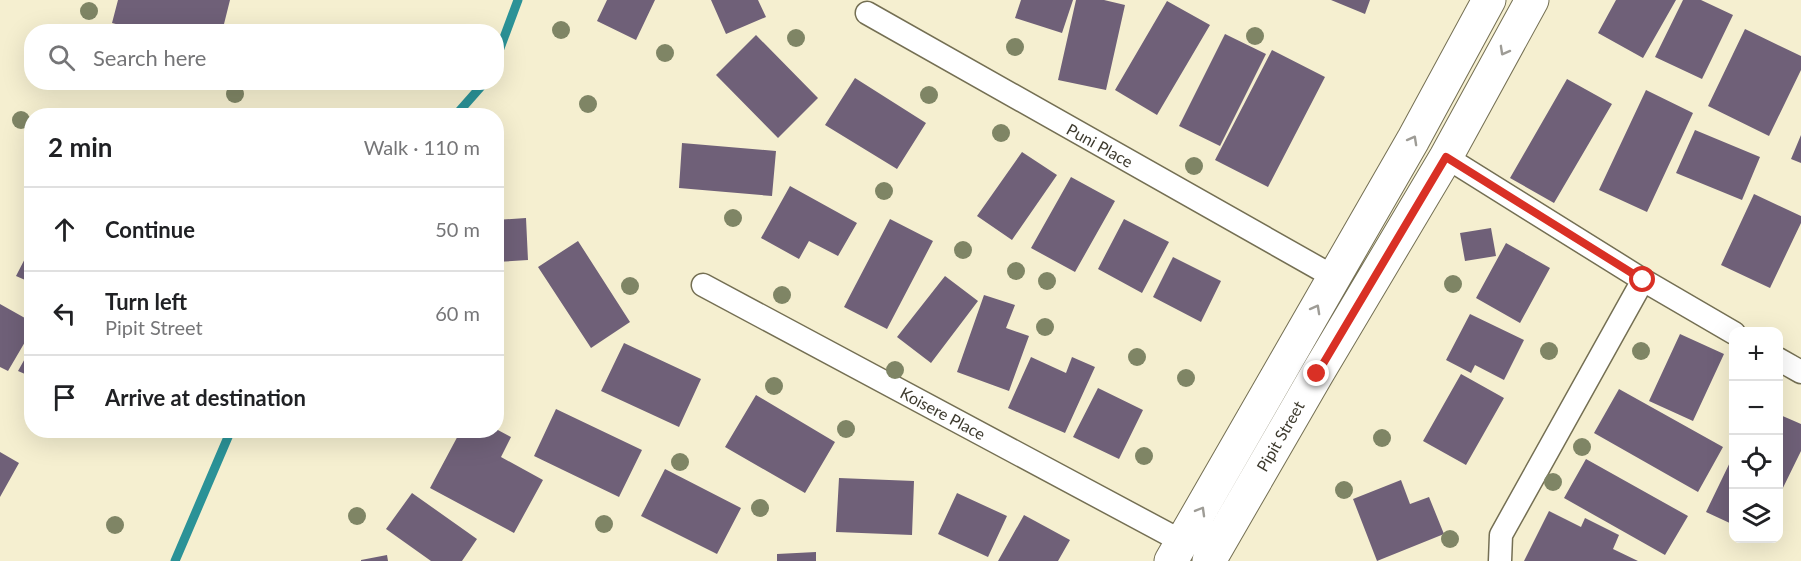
<!DOCTYPE html>
<meta charset="utf-8">
<style>
:root{--surface:#fff;--page:#f6f6f6;--text:#202124;--muted:#757577;--line:#e0e0e0}
body{margin:0;font-family:Lato,sans-serif;background:var(--page);color:var(--text)}
.controls{position:absolute;right:18px;bottom:18px;display:grid;overflow:hidden;border-radius:12px;box-shadow:0 6px 24px #0002}
.controls button{width:54px;height:54px;display:grid;place-items:center;padding:0;border:0;border-bottom:2px solid var(--line);background:var(--surface);color:var(--text);font:30px sans-serif}
.stop{position:absolute;width:18px;height:18px;margin:-14px;border:4px solid #d93025;border-radius:50%;background:#fff}
.stop.end{background:#d93025;border-color:#fff;box-shadow:0 2px 6px #0008}
.list{margin:0;padding:0;list-style:none}
h2{display:flex;justify-content:space-between;align-items:center;height:78px;margin:0;padding:0 24px;font-size:26px}
h2 small{font-size:20px;font-weight:400;color:var(--muted)}
.list li{display:grid;grid-template-columns:39px 1fr auto;gap:18px;align-items:center;box-sizing:border-box;height:84px;padding:0 24px;border-top:2px solid var(--line)}
.list b{display:block;font-size:22px;white-space:nowrap}
.list p{margin:0;font-size:20px;white-space:nowrap;color:var(--muted)}
.list em{font-size:20px;font-style:normal;color:var(--muted)}
.icon{flex:none;width:33px;height:33px;fill:none;stroke:currentColor;stroke-width:2;stroke-linecap:round;stroke-linejoin:round}
.map{position:relative;flex:none;width:1801px;height:561px;overflow:hidden}
.search{position:absolute;background:var(--surface);box-shadow:0 6px 24px #0002;left:24px;top:24px;width:480px;height:66px;display:flex;align-items:center;gap:15px;box-sizing:border-box;padding:0 21px;border-radius:24px;color:var(--muted);font-size:22px}
.panel{position:absolute;background:var(--surface);box-shadow:0 6px 24px #0002;left:24px;top:108px;width:480px;height:330px;border-radius:24px}
.map>svg:first-child{display:block}
.lines{fill:none;stroke-linecap:round;stroke-linejoin:round}
.stream{stroke:#2b9297;stroke-width:9}
.building{fill:#6f6078}
.minor-casing{stroke:#746f53;stroke-width:25}
.secondary-casing{stroke:#746f53;stroke-width:35}
.minor{stroke:#fff;stroke-width:22}
.secondary{stroke:#fff;stroke-width:33}
.tree{fill:#7f8565}
.oneway{stroke:#9e9c96}
.route{stroke:#d93025;stroke-width:8}
.labels{text-anchor:middle;dominant-baseline:central;stroke-width:6;stroke-linejoin:round;paint-order:stroke}
.street-label{font-size:16px;fill:#3d3a2e;stroke:#fff}
</style>
<div class="map">
<svg width="1801" height="561" viewBox="0 0 1801 561">
<rect width="100%" height="100%" fill="#f5efd0"/>
<g class="lines">
<path class="stream" d="M496 59 518 0
M455 116 485 82
M175 561 231 430"/>
</g>
<path class="building" d="M118 0H230L222 32H146L112 23Z
M607 0H655L636 40 597 21Z
M711 0H758L766 17 726 34Z
M1021 0H1073L1062 33 1015 18Z
M1076 0H1104L1125 5 1106 90 1058 80Z
M1331 0H1370L1365 14Z
M1616 0H1676L1643 58 1598 33Z
M1683 0H1701L1733 15 1702 79 1655 57Z
M1167 1 1210 25 1157 115 1115 90Z
M1745 29 1801 56V70L1769 136 1708 106Z
M1225 34 1266 54 1220 146 1179 126Z
M756 35 818 98 778 138 716 75Z
M1272 50 1325 77 1268 187 1215 160Z
M855 78 926 123 897 169 825 125Z
M1567 79 1612 104 1554 203 1510 178Z
M1646 90 1693 113 1647 212 1599 190Z
M1695 130 1760 157 1742 200 1676 173Z
M1801 135V163L1791 159Z
M682 143 776 151 772 196 679 188Z
M1022 152 1057 175 1012 240 977 216Z
M1071 177 1115 201 1075 272 1031 248Z
M790 186 857 223 838 256 809 241 799 259 761 238Z
M1754 194 1801 216V223L1770 288 1721 265Z
M526 218 528 260 496 262V220Z
M890 219 933 241 887 329 844 307Z
M1124 219 1169 242 1142 293 1098 269Z
M1491 228 1496 256 1465 261 1460 233Z
M578 241 630 322 591 348 538 267Z
M1506 243 1550 268 1520 323 1476 298Z
M32 245V283L16 276Z
M1173 257 1221 281 1201 322 1153 297Z
M945 276 978 301 931 363 897 337Z
M984 295 1015 305 1006 328 1029 336 1009 391 957 372Z
M0 304 32 322V330L8 371 0 367Z
M1470 314 1524 340 1504 380 1475 365 1471 373 1446 360Z
M1680 334 1724 354 1693 421 1649 401Z
M624 343 701 379 679 427 601 391Z
M32 346V377L18 371Z
M1031 357 1066 373 1072 357 1095 367 1065 433 1008 408Z
M1461 374 1504 398 1466 465 1423 441Z
M1098 388 1143 410 1119 459 1073 437Z
M1619 389 1723 447 1698 492 1594 433Z
M756 395 835 442 805 493 725 447Z
M556 409 642 450 619 497 534 456Z
M1778 414 1801 424V451L1778 498Z
M496 429 511 437 501 457 543 480 514 533 430 488 461 430Z
M0 452 19 463 0 497Z
M1734 454V525L1706 512Z
M1586 459 1688 516 1665 555 1564 498Z
M665 469 741 508 717 554 641 516Z
M839 478 914 481 912 535 836 532Z
M1401 480 1410 504 1429 497 1444 534 1377 561 1353 499Z
M412 493 477 539 462 561H431L386 529Z
M957 493 1007 516 988 557 938 534Z
M1549 511 1581 527 1585 518 1619 535 1613 549 1638 561H1524Z
M1024 515 1070 540 1058 561H998Z
M816 552V561H777V554Z
M387 555 388 561H361V560Z"/>
<g class="lines">
<defs>
<path id="minor" d="M867 13 1334 277
M1446 157 1643 280 1734 333
M703 285 1183 542
M1778 359 1801 372
M1500 561 1501 535 1643 280"/>
<path id="secondary" d="M1171 561 1413 140 1489 0
M1209 561 1317 374 1446 157 1532 0"/>
</defs>
<use href="#minor" class="minor-casing"/>
<use href="#secondary" class="secondary-casing"/>
<use href="#minor" class="minor"/>
<use href="#secondary" class="secondary"/>
</g>
<g class="tree">
<circle cx="89" cy="11" r="9"/>
<circle cx="561" cy="30" r="9"/>
<circle cx="1255" cy="36" r="9"/>
<circle cx="796" cy="38" r="9"/>
<circle cx="1015" cy="47" r="9"/>
<circle cx="665" cy="53" r="9"/>
<circle cx="235" cy="94" r="9"/>
<circle cx="929" cy="95" r="9"/>
<circle cx="588" cy="104" r="9"/>
<circle cx="21" cy="120" r="9"/>
<circle cx="1001" cy="133" r="9"/>
<circle cx="1194" cy="166" r="9"/>
<circle cx="884" cy="191" r="9"/>
<circle cx="733" cy="218" r="9"/>
<circle cx="963" cy="250" r="9"/>
<circle cx="1016" cy="271" r="9"/>
<circle cx="1047" cy="281" r="9"/>
<circle cx="1453" cy="284" r="9"/>
<circle cx="630" cy="286" r="9"/>
<circle cx="782" cy="295" r="9"/>
<circle cx="1045" cy="327" r="9"/>
<circle cx="1549" cy="351" r="9"/>
<circle cx="1641" cy="351" r="9"/>
<circle cx="1137" cy="357" r="9"/>
<circle cx="895" cy="370" r="9"/>
<circle cx="1186" cy="378" r="9"/>
<circle cx="774" cy="386" r="9"/>
<circle cx="846" cy="429" r="9"/>
<circle cx="1382" cy="438" r="9"/>
<circle cx="1582" cy="447" r="9"/>
<circle cx="1144" cy="456" r="9"/>
<circle cx="680" cy="462" r="9"/>
<circle cx="1553" cy="482" r="9"/>
<circle cx="1344" cy="490" r="9"/>
<circle cx="760" cy="508" r="9"/>
<circle cx="357" cy="516" r="9"/>
<circle cx="604" cy="524" r="9"/>
<circle cx="115" cy="525" r="9"/>
<circle cx="1450" cy="539" r="9"/>
</g>
<defs><path id="oneway-chevron" d="M-2-3.5L2.5 0L-2 3.5" fill="none" stroke-width="1.6" stroke-linecap="round" stroke-linejoin="round" transform="scale(1.5)"/></defs>
<g class="oneway">
<use href="#oneway-chevron" transform="translate(1504 51) rotate(119)"/>
<use href="#oneway-chevron" transform="translate(1413 140) rotate(-61)"/>
<use href="#oneway-chevron" transform="translate(1316 309) rotate(-61)"/>
<use href="#oneway-chevron" transform="translate(1201 511) rotate(-60)"/>
</g>
<g class="lines">
<path class="route" d="M1317 374 1446 157 1643 280"/>
</g>
<g class="labels">
<g class="street-label">
<text transform="translate(1100 145) rotate(29)">Puni Place</text>
<text transform="translate(943 413) rotate(28)">Koisere Place</text>
<text transform="translate(1280 436) rotate(-60)">Pipit Street</text>
</g>
</g>
</svg>
<div class="controls">
<button>+</button>
<button>−</button>
<button><svg class="icon" aria-label="locate" viewBox="0 0 24 24"><circle cx="12" cy="12" r="6"/><path d="M12 2v4M12 18v4M2 12h4M18 12h4"/></svg></button>
<button><svg class="icon" aria-label="layers" viewBox="0 0 24 24"><path d="M12 4l9 5-9 5-9-5zM3 14l9 5 9-5"/></svg></button>
</div>
<div class="stop" style="left:1643px;top:280px"></div>
<div class="stop end" style="left:1317px;top:374px"></div>
<div class="search"><svg class="icon" aria-label="search" viewBox="0 0 24 24"><circle cx="10" cy="10" r="6"/><path d="M15 15l6 6"/></svg>Search here</div>
<section class="panel">
<h2>2 min<small>Walk · 110 m</small></h2>
<ul class="list">
<li><svg class="icon" aria-label="ahead" viewBox="0 0 24 24"><path d="M12 20V5M6 11l6-6 6 6"/></svg><div><b>Continue</b></div><em>50 m</em></li>
<li><svg class="icon" aria-label="left" viewBox="0 0 24 24"><path d="M17 20v-9H6M10 6l-5 5 5 5"/></svg><div><b>Turn left</b><p>Pipit Street</p></div><em>60 m</em></li>
<li><svg class="icon" aria-label="arrive" viewBox="0 0 24 24"><path d="M6 21V4h12l-3 4 3 4H6"/></svg><div><b>Arrive at destination</b></div></li>
</ul>
</section>
</div>
